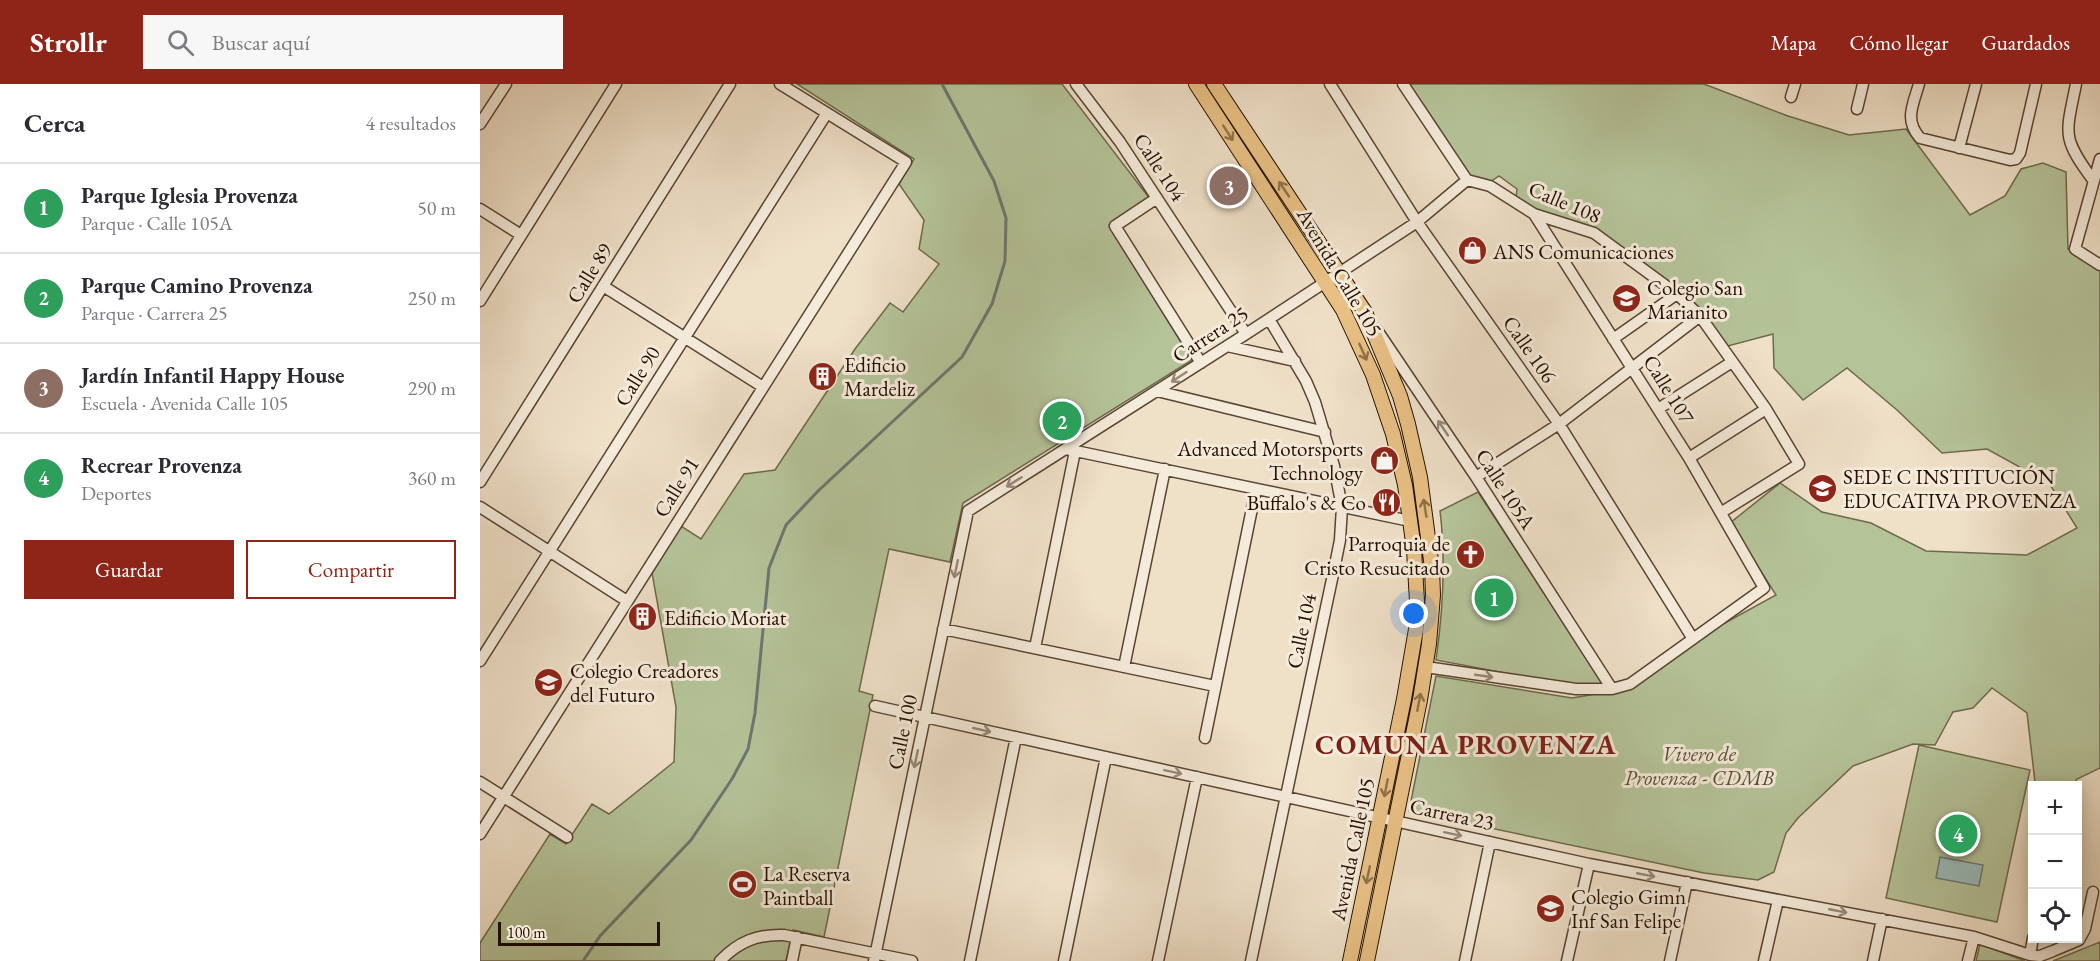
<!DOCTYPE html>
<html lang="es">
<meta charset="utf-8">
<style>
:root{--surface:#fff;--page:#f7f7f7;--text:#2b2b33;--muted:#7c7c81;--line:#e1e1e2;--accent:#8f2418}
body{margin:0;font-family:"EB Garamond",serif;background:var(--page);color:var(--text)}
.controls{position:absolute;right:18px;bottom:18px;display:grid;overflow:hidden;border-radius:0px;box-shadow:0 3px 15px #0003}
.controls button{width:54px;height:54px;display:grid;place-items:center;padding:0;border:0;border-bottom:2px solid var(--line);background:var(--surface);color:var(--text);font:30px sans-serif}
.scale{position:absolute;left:18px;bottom:15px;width:162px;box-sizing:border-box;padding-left:6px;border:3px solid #251000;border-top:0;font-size:16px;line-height:21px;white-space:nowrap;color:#251000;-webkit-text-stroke:4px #f5ebdb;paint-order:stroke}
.you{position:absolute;left:934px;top:530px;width:21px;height:21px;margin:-15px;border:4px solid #fff;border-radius:50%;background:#1a73e8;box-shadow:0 0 0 9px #1a73e833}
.badge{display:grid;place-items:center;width:39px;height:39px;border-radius:50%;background:var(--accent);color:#fff;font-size:20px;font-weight:700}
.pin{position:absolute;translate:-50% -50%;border:3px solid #fff;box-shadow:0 2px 6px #0006}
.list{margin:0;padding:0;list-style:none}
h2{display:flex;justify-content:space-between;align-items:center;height:78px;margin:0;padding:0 24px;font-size:26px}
h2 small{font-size:20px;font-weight:400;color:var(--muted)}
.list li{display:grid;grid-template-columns:39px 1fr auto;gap:18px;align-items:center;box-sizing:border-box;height:90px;padding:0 24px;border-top:2px solid var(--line)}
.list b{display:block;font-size:22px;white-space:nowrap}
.list p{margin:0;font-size:20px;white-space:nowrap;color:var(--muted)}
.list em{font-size:20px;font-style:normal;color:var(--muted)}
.actions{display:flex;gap:12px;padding:18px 24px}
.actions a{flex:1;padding:14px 0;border:2px solid var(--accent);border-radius:0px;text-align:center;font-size:21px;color:var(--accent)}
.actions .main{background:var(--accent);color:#fff}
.icon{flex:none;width:33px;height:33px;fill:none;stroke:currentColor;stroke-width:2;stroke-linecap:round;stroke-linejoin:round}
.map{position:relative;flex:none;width:1620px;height:877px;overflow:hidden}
header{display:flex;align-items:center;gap:36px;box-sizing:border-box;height:84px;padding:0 30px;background:var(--accent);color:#fff}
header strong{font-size:28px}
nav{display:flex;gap:33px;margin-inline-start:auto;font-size:21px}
.search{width:420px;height:54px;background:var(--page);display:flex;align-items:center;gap:15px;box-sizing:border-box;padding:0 21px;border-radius:0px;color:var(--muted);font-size:22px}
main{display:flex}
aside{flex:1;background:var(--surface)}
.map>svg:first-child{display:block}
.green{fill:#b5c399;stroke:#6d6a4c;stroke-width:1.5}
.water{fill:#9abcbb;stroke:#6b7770;stroke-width:1.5}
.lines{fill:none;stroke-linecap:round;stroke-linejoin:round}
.stream{stroke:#6b7770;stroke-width:3}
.minor-casing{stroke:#584432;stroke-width:13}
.major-casing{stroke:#251000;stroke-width:16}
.minor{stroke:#f5ebdb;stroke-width:10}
.major{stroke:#e8c084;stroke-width:14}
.oneway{stroke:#907149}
.oneway2{stroke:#978878}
.labels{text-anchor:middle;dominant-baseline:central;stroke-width:6;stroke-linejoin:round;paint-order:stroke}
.street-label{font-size:21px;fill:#251000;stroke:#f5ebdb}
.poi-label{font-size:21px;fill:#251000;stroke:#f5ebdb;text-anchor:start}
.park-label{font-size:21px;font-style:italic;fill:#574f36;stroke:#f5ebdb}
.district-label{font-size:27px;font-weight:bold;letter-spacing:1.5px;fill:#7a1f14;stroke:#f5ebdb}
</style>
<header>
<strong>Strollr</strong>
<div class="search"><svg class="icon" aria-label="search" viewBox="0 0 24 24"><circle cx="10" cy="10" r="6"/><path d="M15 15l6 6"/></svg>Buscar aquí</div>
<nav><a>Mapa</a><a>Cómo llegar</a><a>Guardados</a></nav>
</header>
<main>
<aside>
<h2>Cerca<small>4 resultados</small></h2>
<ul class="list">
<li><span class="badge" style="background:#2e9e5b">1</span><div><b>Parque Iglesia Provenza</b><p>Parque · Calle 105A</p></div><em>50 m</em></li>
<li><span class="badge" style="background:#2e9e5b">2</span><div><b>Parque Camino Provenza</b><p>Parque · Carrera 25</p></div><em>250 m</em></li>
<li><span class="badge" style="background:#8d6e63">3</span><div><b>Jardín Infantil Happy House</b><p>Escuela · Avenida Calle 105</p></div><em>290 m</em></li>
<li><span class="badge" style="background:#2e9e5b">4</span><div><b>Recrear Provenza</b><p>Deportes</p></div><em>360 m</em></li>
</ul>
<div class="actions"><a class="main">Guardar</a><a>Compartir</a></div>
</aside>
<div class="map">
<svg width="1620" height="877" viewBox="0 0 1620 877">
<rect width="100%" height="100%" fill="#efe0c8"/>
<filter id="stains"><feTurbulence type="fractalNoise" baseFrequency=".00333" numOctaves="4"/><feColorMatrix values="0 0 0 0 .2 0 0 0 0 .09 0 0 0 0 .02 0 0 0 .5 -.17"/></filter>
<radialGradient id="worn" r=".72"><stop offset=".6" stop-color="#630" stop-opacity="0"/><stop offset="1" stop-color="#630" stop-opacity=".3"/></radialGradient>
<path class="green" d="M317 0H582L670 115 629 141 712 276 483 419 470 478 409 465 379 607 393 611 344 853 313 846 306 877H0V859L70 750 86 760 112 720 129 730 194 678 196 623 172 489 201 442 221 455 264 390 295 386 375 265 410 219 423 228 459 180 439 165 444 136 419 100 434 75Z
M927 0H1224L1308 32 1369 51 1426 45 1490 131 1525 112 1541 85 1563 79 1586 88 1588 165 1603 171 1620 186V684L1597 695 1593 701H1574L1555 698 1547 629 1512 604 1493 624 1473 628 1455 661 1433 660 1373 682 1318 734 1306 749 1294 788 1278 796 1224 789 929 727 956 592 1092 614 1146 605 1223 551 1296 511 1250 439 1300 399 1342 428 1391 439 1446 467 1547 471 1597 444 1569 399 1507 365 1462 369 1417 326 1367 284 1323 316 1294 284 1293 250 1248 262 1223 231 1114 146 1062 130 1036 114 1037 105 1019 92 1010 98 989 93Z
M998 408 1125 603 1094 602 956 576C963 527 966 476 960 427Z
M1439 661 1550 686 1517 838 1406 814Z
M1620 858V877H1573Z
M1500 860 1545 877H1496Z"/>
<path class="water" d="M1460 773 1503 781 1499 802 1456 794Z"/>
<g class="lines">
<path class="stream" d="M103 877 120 852 211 756 252 695 268 665 275 629 289 484 306 441 338 407 482 273 512 220 525 177 526 134 514 97 462 0"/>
<defs>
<path id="minor" d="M596 0 640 58 766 250
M850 0 937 138 1079 340 1213 555
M923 0 987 96
M1439 0C1433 21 1424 36 1440 54L1530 76 1536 75 1540 69 1556 0
M1596 0C1586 50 1581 53 1613 96
M1311 13 1315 0
M1377 25 1383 0
M0 40 26 0
M1479 64 1496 0
M1620 75 1595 165 1620 181
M987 96 1010 102 1054 130 1114 149 1197 210 1220 232 1286 325 1319 380 1242 428
M677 114 635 142 721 279
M0 125 41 151
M123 202 283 303
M0 217 136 0
M897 246 996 393 1132 605
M1133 255 1197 210
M747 262 815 277
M677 307 845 348
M1178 325 1252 278
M586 365 930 437
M1209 374 1286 325
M996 393 1079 340 1220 232
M0 398 250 0
M0 423 147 517
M463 545 735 602
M555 564 595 367
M0 577 347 29
M644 583 685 385
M946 583 1096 605H1132L1150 600 1284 504 1209 374 1054 130
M395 622 1109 780 1494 853 1550 871 1560 872 1573 867 1599 856 1605 845 1613 808
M725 654 776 405
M0 698 87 753
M0 750 426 78 300 0
M1550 871 1553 854
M240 877C258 858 277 850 304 851L432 877
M312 877 317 853
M394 877 488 427 766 250 937 138 987 96
M490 877 536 653
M584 877 626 673
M678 877 717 693
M771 877 855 481 860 456 862 423 854 382 835 318 826 297 789 235
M985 877 1010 758
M1087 877 1109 780
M1190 877 1207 798
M1284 877 1298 816
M1393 877 1402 835
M1488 877 1494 853"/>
<path id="major" d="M716 0 863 226 893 291 913 350 925 401 934 465 937 518 936 545 924 615 870 877
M734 0 885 228 920 312 928 340 940 393 952 484 953 511 949 560 940 616 887 877"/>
</defs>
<use href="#minor" class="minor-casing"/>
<use href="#major" class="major-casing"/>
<use href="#minor" class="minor"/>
<use href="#major" class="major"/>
</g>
<defs><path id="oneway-shaft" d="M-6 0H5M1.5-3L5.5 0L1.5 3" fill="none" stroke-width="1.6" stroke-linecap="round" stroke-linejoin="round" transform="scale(1.5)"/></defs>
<g class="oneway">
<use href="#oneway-shaft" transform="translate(748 49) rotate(57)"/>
<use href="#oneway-shaft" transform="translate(804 105) rotate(-124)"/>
<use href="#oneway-shaft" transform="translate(883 268) rotate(66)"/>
<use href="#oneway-shaft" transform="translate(945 424) rotate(-99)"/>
<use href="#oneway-shaft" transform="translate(939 618) rotate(-79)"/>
<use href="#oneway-shaft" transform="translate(906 704) rotate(101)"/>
<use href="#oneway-shaft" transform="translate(888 791) rotate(102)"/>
</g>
<g class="oneway2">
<use href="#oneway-shaft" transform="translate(699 293) rotate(147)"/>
<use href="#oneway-shaft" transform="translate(963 344) rotate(-124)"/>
<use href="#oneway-shaft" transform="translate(534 398) rotate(148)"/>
<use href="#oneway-shaft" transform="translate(476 485) rotate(102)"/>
<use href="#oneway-shaft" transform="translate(1004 592) rotate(8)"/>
<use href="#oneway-shaft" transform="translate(502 646) rotate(13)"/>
<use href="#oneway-shaft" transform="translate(436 675) rotate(102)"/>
<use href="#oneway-shaft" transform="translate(693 688) rotate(12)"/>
<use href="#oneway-shaft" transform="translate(973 750) rotate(12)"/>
<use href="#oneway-shaft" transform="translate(1166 791) rotate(11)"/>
<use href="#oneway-shaft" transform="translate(1358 827) rotate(11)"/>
</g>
<defs>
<symbol id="shop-disc" viewBox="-11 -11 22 22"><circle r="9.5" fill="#8f2418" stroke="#f5ebdb"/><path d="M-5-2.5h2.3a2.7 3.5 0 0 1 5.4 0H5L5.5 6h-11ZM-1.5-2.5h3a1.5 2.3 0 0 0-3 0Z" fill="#fff"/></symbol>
<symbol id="school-disc" viewBox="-11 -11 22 22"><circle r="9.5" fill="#8f2418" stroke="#f5ebdb"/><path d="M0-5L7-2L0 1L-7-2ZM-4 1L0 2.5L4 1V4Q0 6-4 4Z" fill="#fff"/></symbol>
<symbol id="building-disc" viewBox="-11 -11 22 22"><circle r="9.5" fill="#8f2418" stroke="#f5ebdb"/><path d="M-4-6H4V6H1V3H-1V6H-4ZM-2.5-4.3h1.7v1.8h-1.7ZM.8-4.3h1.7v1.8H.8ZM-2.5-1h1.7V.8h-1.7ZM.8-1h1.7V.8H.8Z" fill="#fff"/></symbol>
<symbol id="restaurant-disc" viewBox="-11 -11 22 22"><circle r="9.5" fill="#8f2418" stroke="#f5ebdb"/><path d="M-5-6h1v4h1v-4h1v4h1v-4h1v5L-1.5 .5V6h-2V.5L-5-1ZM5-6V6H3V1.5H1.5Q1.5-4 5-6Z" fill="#fff"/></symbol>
<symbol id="church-disc" viewBox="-11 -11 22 22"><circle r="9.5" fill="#8f2418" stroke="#f5ebdb"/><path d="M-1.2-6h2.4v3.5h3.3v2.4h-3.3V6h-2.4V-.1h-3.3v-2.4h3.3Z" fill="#fff"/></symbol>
<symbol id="stadium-disc" viewBox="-11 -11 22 22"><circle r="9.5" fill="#8f2418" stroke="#f5ebdb"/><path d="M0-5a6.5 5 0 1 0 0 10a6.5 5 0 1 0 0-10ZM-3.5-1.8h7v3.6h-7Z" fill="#fff"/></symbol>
</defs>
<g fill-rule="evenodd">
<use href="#shop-disc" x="976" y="150" width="33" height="33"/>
<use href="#school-disc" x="1130" y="198" width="33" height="33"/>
<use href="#building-disc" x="326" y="276" width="33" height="33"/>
<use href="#shop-disc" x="888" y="360" width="33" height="33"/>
<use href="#school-disc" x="1326" y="388" width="33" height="33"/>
<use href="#restaurant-disc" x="890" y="402" width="33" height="33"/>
<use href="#church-disc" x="974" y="454" width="33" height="33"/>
<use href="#building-disc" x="146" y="516" width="33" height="33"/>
<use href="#school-disc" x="52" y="582" width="33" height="33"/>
<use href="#stadium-disc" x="246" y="784" width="33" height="33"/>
<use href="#school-disc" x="1054" y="808" width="33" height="33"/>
</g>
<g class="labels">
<g class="street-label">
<text transform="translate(680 83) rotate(57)">Calle 104</text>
<text transform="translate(1085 118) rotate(23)">Calle 108</text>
<text transform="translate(860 188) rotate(59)">Avenida Calle 105</text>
<text transform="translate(109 189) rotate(-58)">Calle 89</text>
<text transform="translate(730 250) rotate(-33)">Carrera 25</text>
<text transform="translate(1050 265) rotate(55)">Calle 106</text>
<text transform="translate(157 292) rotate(-58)">Calle 90</text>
<text transform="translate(1189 305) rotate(58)">Calle 107</text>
<text transform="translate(196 403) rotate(-58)">Calle 91</text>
<text transform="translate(1026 405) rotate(57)">Calle 105A</text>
<text transform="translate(821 547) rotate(-78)">Calle 104</text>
<text transform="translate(422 648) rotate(-78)">Calle 100</text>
<text transform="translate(972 730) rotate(12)">Carrera 23</text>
<text transform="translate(872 765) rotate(-78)">Avenida Calle 105</text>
</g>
<g class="poi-label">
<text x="1013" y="167">ANS Comunicaciones</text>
<text x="1167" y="203">Colegio San<tspan x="1167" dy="24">Marianito</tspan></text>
<text x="364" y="280">Edificio<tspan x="364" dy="24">Mardeliz</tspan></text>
<text x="883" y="364" text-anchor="end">Advanced Motorsports<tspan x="883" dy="24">Technology</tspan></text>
<text x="1363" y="392">SEDE C INSTITUCIÓN<tspan x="1363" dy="24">EDUCATIVA PROVENZA</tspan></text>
<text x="886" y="418" text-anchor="end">Buffalo's &amp; Co</text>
<text x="970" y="459" text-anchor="end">Parroquia de<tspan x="970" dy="24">Cristo Resucitado</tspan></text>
<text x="184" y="533">Edificio Moriat</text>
<text x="90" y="586">Colegio Creadores<tspan x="90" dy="24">del Futuro</tspan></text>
<text x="283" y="789">La Reserva<tspan x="283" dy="24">Paintball</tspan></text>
<text x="1091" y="812">Colegio Gimn<tspan x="1091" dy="24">Inf San Felipe</tspan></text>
</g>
<g class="park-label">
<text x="1219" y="669">Vivero de<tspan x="1219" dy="24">Provenza - CDMB</tspan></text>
</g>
<g class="district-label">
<text x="986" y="660">COMUNA PROVENZA</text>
</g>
</g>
<rect width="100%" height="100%" filter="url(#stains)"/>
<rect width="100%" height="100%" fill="url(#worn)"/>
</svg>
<div class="controls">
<button>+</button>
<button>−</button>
<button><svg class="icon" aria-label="locate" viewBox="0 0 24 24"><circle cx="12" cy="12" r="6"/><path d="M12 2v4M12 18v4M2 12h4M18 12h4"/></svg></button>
</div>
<div class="scale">100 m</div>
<div class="you"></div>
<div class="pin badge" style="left:1014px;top:514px;background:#2e9e5b">1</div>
<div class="pin badge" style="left:582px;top:337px;background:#2e9e5b">2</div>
<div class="pin badge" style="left:749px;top:102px;background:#8d6e63">3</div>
<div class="pin badge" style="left:1478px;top:750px;background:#2e9e5b">4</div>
</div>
</main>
